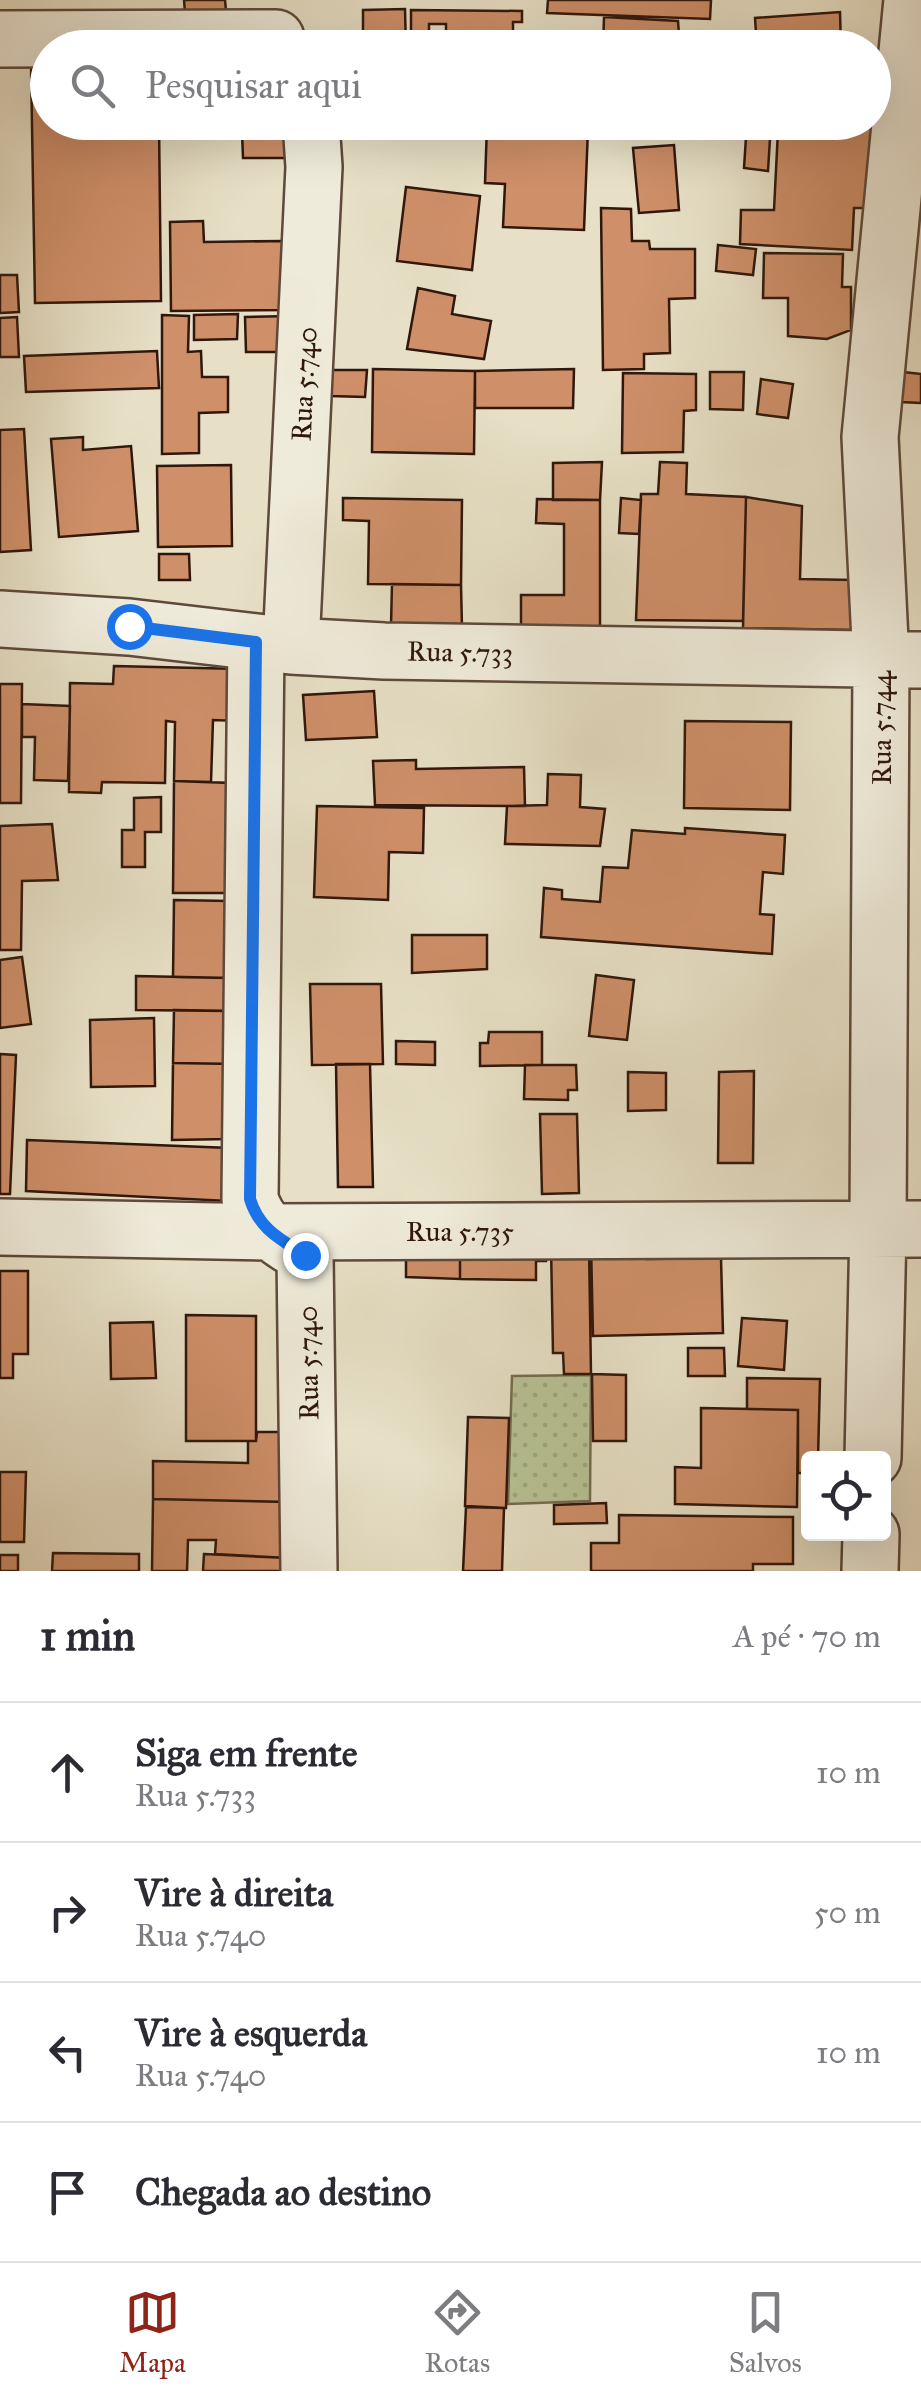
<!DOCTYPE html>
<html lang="pt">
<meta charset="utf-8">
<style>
:root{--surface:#fff;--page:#f2f2f3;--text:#2b2b33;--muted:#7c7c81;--line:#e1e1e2;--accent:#8f2418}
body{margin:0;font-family:"IM FELL Great Primer",serif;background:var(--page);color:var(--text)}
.controls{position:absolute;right:30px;bottom:30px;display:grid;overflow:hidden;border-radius:10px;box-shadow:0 10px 40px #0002}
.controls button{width:90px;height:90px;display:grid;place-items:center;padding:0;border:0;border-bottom:2px solid var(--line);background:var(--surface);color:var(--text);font:50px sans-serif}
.stop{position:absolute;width:30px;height:30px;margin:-22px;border:8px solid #1a73e8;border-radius:50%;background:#fff}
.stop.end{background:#1a73e8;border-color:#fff;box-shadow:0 2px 10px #0008}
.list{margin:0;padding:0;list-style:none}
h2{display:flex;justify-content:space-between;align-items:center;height:130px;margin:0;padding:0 40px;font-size:42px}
h2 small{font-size:32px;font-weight:400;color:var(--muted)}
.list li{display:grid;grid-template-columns:65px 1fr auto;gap:30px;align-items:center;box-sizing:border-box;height:140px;padding:0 40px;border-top:2px solid var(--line)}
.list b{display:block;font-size:38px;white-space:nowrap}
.list p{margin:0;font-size:32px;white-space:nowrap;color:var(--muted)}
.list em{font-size:32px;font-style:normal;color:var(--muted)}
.icon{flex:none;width:55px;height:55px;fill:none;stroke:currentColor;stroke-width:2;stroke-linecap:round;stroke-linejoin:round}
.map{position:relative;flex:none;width:921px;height:1571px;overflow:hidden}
.search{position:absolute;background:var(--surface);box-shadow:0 10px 40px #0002;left:30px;right:30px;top:30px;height:110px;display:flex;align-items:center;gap:25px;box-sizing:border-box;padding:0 35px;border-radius:55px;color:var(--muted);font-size:38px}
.sheet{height:690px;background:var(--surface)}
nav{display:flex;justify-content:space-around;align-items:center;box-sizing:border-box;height:140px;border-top:2px solid var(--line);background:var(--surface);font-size:28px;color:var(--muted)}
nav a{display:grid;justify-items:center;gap:5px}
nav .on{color:var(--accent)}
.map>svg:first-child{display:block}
.grass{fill:url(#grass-dots);stroke:#746c50;stroke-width:2.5}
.building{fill:#ce8f69;stroke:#30170c;stroke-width:2.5}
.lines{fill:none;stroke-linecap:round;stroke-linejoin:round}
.minor-casing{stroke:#5e493a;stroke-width:60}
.minor{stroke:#efebda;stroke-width:55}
.route{stroke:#1a73e8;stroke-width:12}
.labels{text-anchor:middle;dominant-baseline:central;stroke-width:10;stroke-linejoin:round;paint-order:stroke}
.street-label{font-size:28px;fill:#30170c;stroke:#efebda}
</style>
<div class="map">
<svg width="921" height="1571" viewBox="0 0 921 1571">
<defs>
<pattern id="grass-dots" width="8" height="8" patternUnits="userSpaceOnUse" patternTransform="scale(2.5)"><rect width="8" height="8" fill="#b7c294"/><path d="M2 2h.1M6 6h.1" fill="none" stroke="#9ea67e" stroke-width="1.8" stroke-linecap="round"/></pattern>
</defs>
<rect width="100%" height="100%" fill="#e7e0c6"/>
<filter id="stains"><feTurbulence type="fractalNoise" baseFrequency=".002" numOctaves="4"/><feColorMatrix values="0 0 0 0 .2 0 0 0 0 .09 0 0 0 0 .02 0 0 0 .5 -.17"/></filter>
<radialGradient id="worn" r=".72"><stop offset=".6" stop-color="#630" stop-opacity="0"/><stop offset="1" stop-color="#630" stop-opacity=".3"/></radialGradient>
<path class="grass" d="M591 1375 590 1501 508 1504 512 1376Z"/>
<path class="building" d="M184 0H225L226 11 185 13Z
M548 0H711L710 19 547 13Z
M405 9 406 48H363V10Z
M411 10 522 11V22H513V48H446V24H429V41H411Z
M840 12 841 48H757L755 18Z
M604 17 678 21 680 48H603Z
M544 42 583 44V48H544Z
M31 65H48V122H159L161 301 35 303Z
M747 122H771L768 171 744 168Z
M815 122H874L877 208H854L852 250 740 244 741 210H774L778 130 815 131Z
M487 125 588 129 584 230 503 227 505 184 485 183Z
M291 131V158H243L242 132Z
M674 145 679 210 639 213 633 148Z
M406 187 480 196 472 270 397 261Z
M601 208 631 209 632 241H649L650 249H695V298L669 299 670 353 644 354V369L603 370Z
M203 221 204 242 284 241 290 310 171 311 170 222Z
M718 245 756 249 753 275 716 271Z
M764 253 843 254 842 287H851V330L827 339 788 336V298H763Z
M0 275H17L19 312 0 313Z
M418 288 455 296 452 314 491 321 484 359 407 349Z
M238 314 237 339 194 340V315Z
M162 315 189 316 188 352 201 351 202 377H228V412L199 413V453L162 454Z
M291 316V352H246L245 317Z
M17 317 19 357H0V318Z
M157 351 159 388 26 392 24 356Z
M373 369 475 371 474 454 372 452Z
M574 369 573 408H475V371Z
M330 370H367L365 397 330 396Z
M710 372H744L743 410 710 409Z
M903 372 921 374V403L901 402Z
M623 373 696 374V410L684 411 683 452 622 453Z
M761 379 793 384 788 418 757 414Z
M24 429 31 550 0 552V430Z
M83 437V450L131 446 138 531 59 537 51 439Z
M602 462 600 500H553V463Z
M660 462 687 463 686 494 746 497 743 621 636 620 641 494H658Z
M231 465 232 546 158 547 157 466Z
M746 497 802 506 800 579 854 580 852 630 743 628Z
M343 498 462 500 461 585 368 584 369 521 343 520Z
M621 498 641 500 639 534 619 533Z
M537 499 600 500V629H521V595H564V524L536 523Z
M159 554H189L190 580H159Z
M392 584 461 585 462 627 391 626Z
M114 666 241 669 239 721 213 720 211 782 174 781 175 722 166 721 165 783 102 782 101 793 69 792 70 683 113 684Z
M0 684H22L21 803H0Z
M374 691 377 737 306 740 303 695Z
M22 704 70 706 68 781 34 780 35 737H22Z
M685 721 791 722 790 810 684 808Z
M416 760V769L524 767 525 806 375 805 373 761Z
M548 774 581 775 580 807 605 809 600 846 505 844 507 806 547 805Z
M174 781 232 783 231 893H173Z
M161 797V832H145V867H122V830H134V798Z
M317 806 424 808 423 853 389 852 388 900 314 897Z
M52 824 58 880 22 881 21 950H0V826Z
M685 828 785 835 783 874 763 872 760 914 774 915 772 954 541 937 544 888 562 890V899L600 902 603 867 628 868 632 830 685 834Z
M174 900 229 901 230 978 173 977Z
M412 935H487V969L412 973Z
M22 957 31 1024 0 1028V960Z
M596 975 634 980 627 1040 589 1036Z
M136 976 230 978 228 1011 136 1010Z
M310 984H381L383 1064 312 1065Z
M174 1010 237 1011 236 1064 173 1063Z
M154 1018 155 1086 91 1087 90 1020Z
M489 1032H542V1065L480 1066V1043H488Z
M396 1041 435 1042V1065L396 1064Z
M0 1054 16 1055 10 1194H0Z
M173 1063 236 1064 229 1139 172 1140Z
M336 1064H370L373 1187H338Z
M525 1065H576L577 1090H568V1100L524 1099Z
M754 1071 753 1163H718L719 1072Z
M628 1072 666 1073V1110L628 1111Z
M540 1114H577L579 1193 542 1194Z
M27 1140 230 1148 228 1201 26 1191Z
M647 1243V1259L721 1258 723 1333 593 1336 591 1244Z
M406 1245H460V1279L406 1277Z
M460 1245 546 1249V1261H536V1280L460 1279Z
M551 1246H589L591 1374H564L563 1353H553Z
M0 1271H28V1354H13V1378H0Z
M186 1315 256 1316V1441H186Z
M742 1318 787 1321 784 1370 738 1366Z
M153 1322 156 1378 111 1379 110 1323Z
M688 1348H724L725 1376H688Z
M592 1374 626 1375V1441H593Z
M747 1378 820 1379 818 1458H808V1473H798V1410L747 1409Z
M701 1408 798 1410 797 1507 675 1504V1467L701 1468Z
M468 1417 509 1418 506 1508 465 1506Z
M257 1432H290L289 1502 153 1499V1461L248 1463V1441H256Z
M0 1472H26L24 1542H0Z
M153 1499 289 1502 288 1558 215 1554 216 1540H188L187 1571H152Z
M606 1503 607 1523 554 1524V1505Z
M466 1507 504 1508 502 1571H463Z
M619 1515 793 1517V1564H753V1571H591V1543H619Z
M53 1553 139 1554V1571H52Z
M204 1554 288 1558V1571H203Z
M0 1555H18V1571H0Z"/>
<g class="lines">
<defs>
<path id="minor" d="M0 39 276 38
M0 619 129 627 291 646 384 651 921 660
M256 642 250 1199C259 1229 280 1239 305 1255L309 1571
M291 646 314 167 311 122
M0 1227 269 1232 921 1229
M873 1458 878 1228 881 661 870 437 912 0
M870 1571 871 1534"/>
</defs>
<use href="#minor" class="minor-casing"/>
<use href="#minor" class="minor"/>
</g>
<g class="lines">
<path class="route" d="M129 626 256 642 250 1199C259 1229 280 1239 305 1255"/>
</g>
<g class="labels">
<g class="street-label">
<text transform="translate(304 384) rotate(-87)">Rua 5.740</text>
<text transform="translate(460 652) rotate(1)">Rua 5.733</text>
<text transform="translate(881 728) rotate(-90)">Rua 5.744</text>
<text x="460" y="1231">Rua 5.735</text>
<text transform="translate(308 1363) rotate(-91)">Rua 5.740</text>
</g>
</g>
<rect width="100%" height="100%" filter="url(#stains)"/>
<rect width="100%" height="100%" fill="url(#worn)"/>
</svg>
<div class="controls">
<button><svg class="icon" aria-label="locate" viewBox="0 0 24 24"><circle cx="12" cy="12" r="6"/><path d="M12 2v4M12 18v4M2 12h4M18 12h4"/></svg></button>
</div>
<div class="stop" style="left:129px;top:626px"></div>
<div class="stop end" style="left:305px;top:1255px"></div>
<div class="search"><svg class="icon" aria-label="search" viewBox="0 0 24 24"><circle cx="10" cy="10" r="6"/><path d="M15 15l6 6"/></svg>Pesquisar aqui</div>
</div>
<section class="sheet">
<h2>1 min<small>A pé · 70 m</small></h2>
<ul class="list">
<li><svg class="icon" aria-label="ahead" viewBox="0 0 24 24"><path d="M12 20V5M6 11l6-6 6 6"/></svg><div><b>Siga em frente</b><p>Rua 5.733</p></div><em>10 m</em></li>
<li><svg class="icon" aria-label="right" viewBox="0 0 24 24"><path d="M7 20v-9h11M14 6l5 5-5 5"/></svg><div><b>Vire à direita</b><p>Rua 5.740</p></div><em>50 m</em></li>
<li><svg class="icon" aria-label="left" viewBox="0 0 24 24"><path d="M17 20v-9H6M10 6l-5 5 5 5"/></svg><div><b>Vire à esquerda</b><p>Rua 5.740</p></div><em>10 m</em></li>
<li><svg class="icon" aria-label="arrive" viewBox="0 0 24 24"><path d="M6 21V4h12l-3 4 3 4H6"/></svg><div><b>Chegada ao destino</b></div></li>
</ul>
</section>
<nav>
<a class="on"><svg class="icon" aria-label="map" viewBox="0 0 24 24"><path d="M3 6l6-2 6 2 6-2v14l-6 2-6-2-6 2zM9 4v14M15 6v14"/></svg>Mapa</a>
<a><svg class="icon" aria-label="directions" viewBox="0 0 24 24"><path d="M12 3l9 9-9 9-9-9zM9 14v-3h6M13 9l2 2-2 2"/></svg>Rotas</a>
<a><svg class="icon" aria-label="saved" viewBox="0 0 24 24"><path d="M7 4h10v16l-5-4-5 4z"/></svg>Salvos</a>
</nav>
